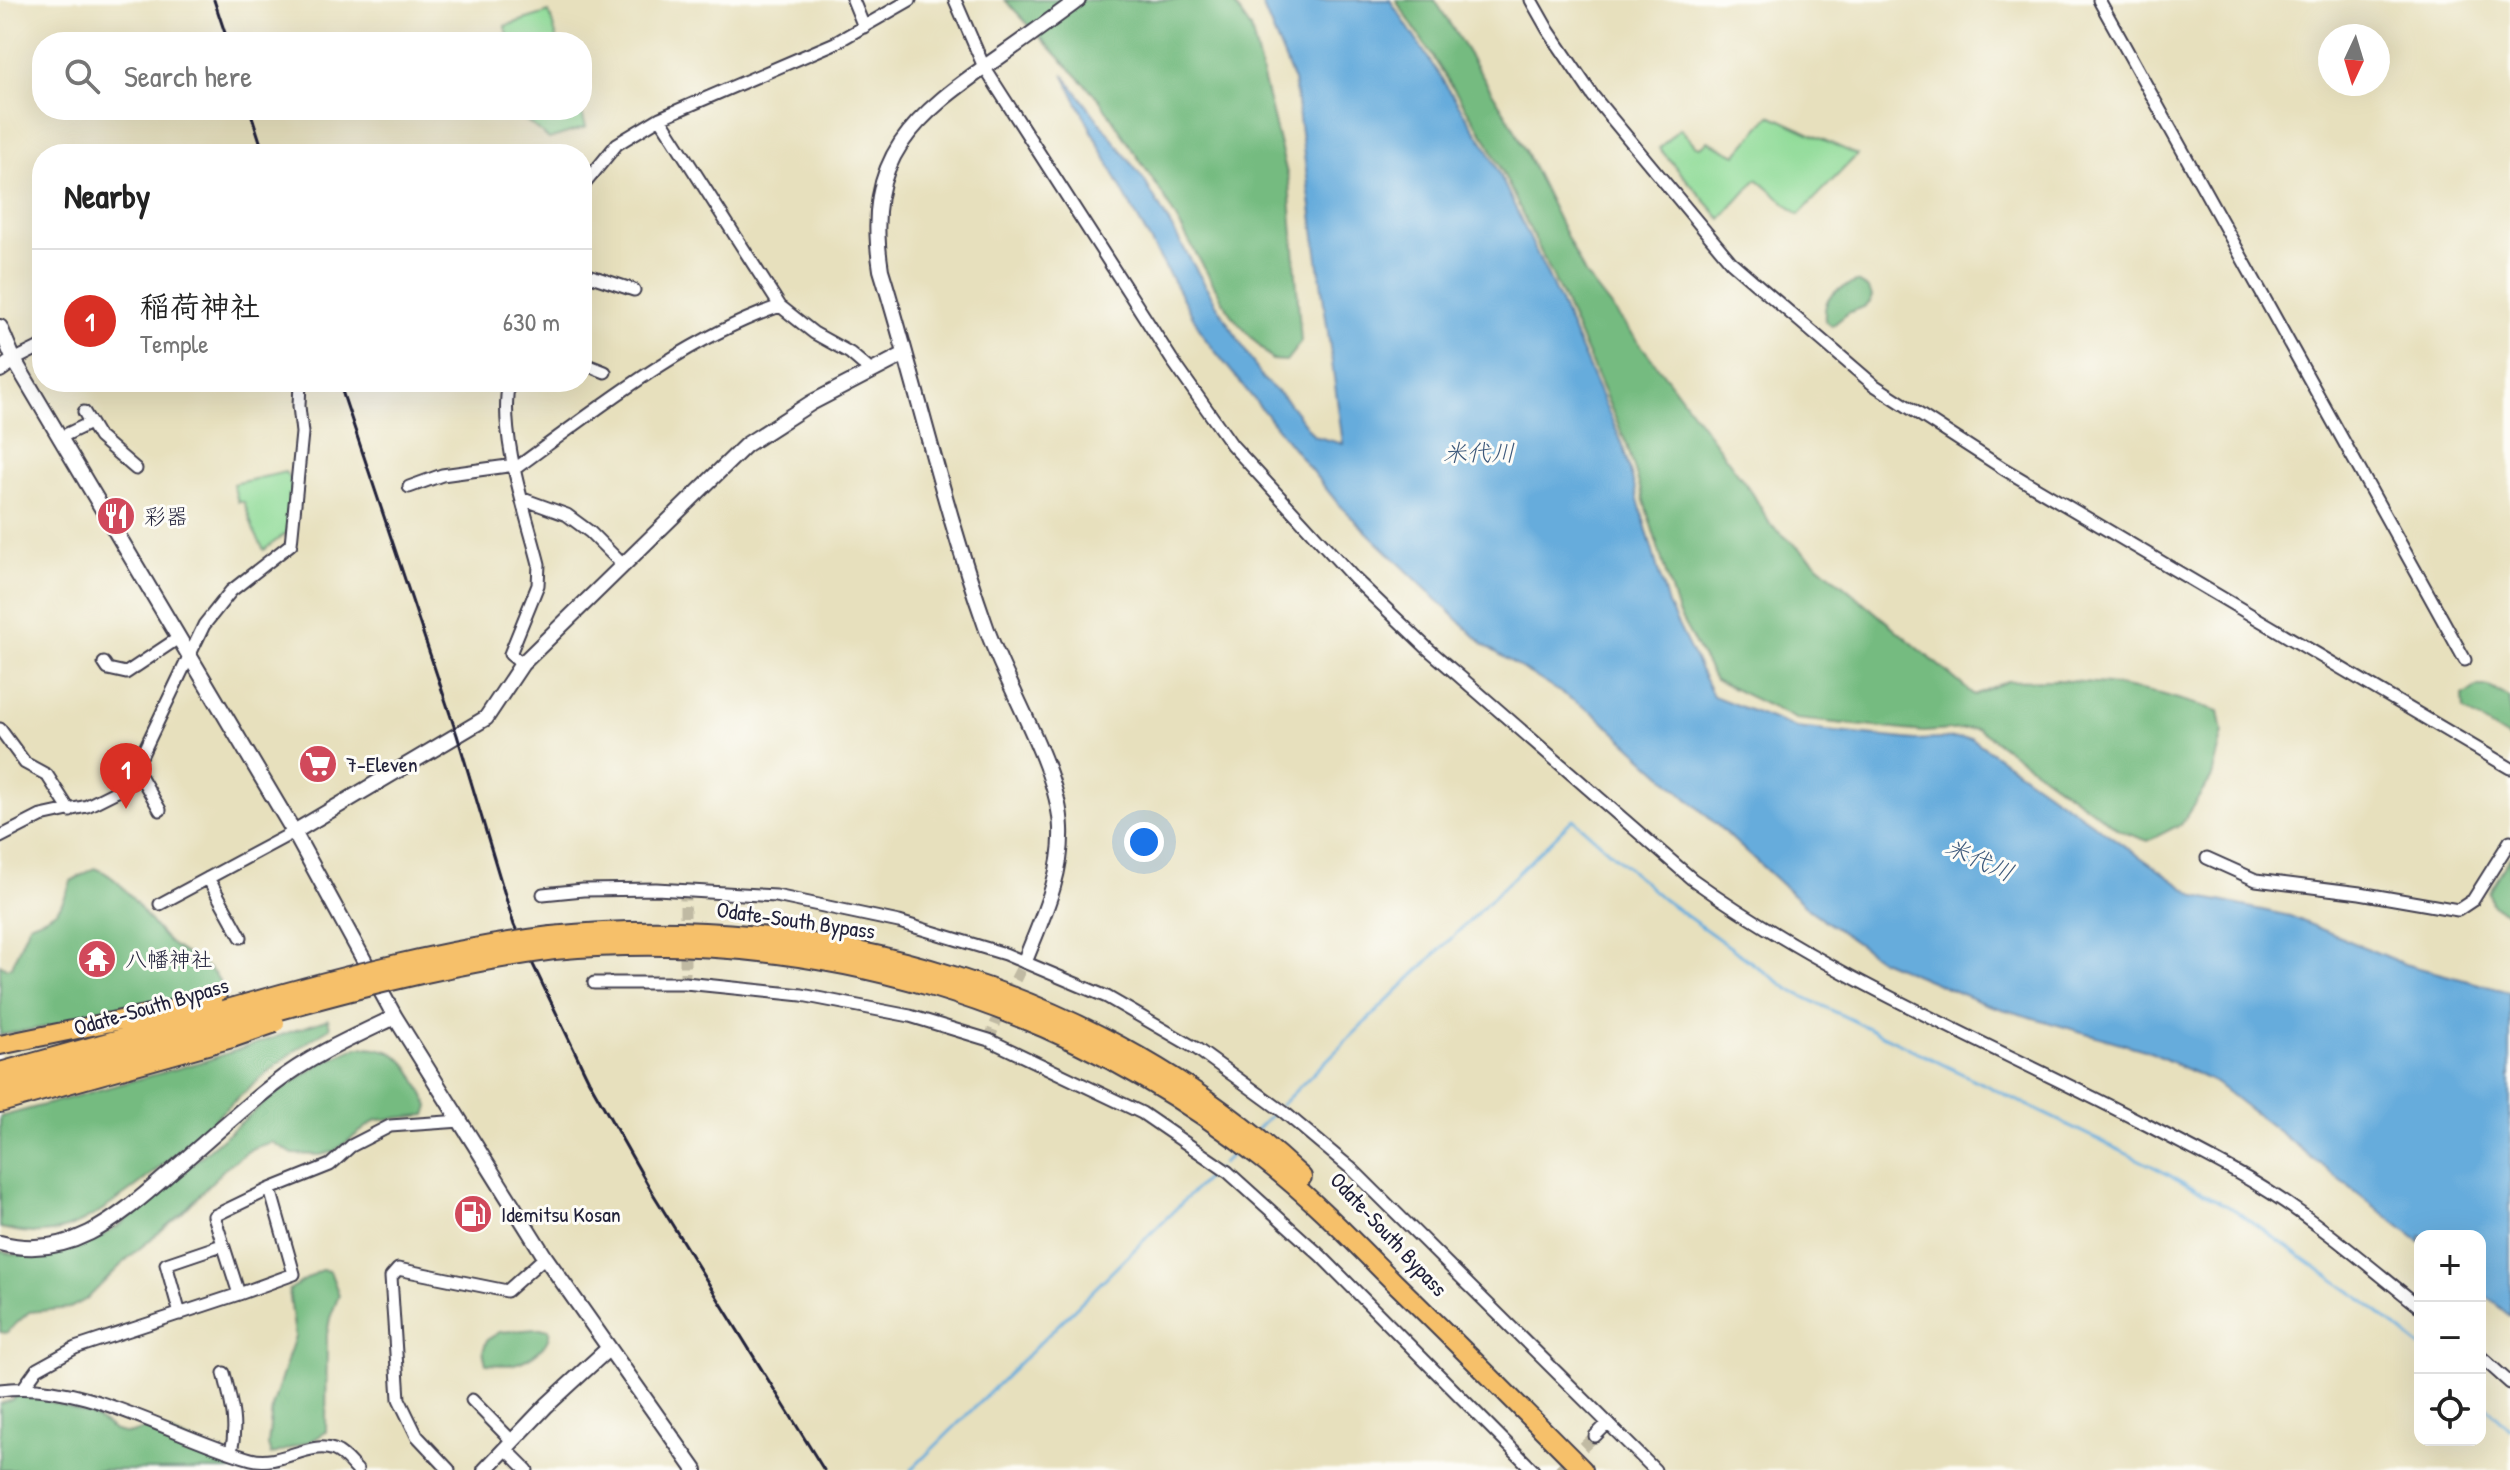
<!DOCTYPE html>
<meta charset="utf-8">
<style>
:root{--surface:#fff;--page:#f2f2f2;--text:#222;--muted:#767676;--line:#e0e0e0;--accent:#d93025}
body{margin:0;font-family:"Patrick Hand","Klee One",sans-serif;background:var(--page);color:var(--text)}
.controls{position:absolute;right:24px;bottom:24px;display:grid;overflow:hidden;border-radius:16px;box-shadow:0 8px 32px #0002}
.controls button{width:72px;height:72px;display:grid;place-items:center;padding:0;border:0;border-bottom:2px solid var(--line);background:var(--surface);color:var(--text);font:40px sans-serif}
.compass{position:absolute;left:2318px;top:24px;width:72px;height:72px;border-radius:50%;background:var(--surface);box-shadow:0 8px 32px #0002;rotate:184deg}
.you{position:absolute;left:1144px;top:842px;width:28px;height:28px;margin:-20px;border:6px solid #fff;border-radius:50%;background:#1a73e8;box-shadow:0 0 0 12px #1a73e833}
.badge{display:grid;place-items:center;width:52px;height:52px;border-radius:50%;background:var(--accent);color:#fff;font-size:26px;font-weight:700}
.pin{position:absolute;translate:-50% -66px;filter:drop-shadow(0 2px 4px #0008)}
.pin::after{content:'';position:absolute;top:42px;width:28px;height:24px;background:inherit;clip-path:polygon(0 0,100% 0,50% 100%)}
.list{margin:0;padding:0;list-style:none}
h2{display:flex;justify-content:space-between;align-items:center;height:104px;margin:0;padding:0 32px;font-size:34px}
h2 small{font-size:26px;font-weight:400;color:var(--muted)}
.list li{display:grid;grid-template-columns:52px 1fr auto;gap:24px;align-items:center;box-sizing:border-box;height:144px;padding:0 32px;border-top:2px solid var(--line)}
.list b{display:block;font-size:30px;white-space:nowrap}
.list p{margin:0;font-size:26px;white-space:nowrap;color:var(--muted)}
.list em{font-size:26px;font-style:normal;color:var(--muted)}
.icon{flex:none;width:44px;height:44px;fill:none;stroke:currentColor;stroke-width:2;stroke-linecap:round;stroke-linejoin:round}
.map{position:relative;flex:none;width:2510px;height:1470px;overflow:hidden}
.search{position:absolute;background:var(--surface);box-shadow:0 8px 32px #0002;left:32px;top:32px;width:560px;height:88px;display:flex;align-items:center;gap:20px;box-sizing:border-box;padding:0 28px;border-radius:32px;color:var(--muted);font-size:30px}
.panel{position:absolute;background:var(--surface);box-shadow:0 8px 32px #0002;left:32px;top:144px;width:560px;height:248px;border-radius:32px}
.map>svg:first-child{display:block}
.green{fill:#90db98;stroke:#597e6a;stroke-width:2}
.forest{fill:#74bb80;stroke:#4b6e5e;stroke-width:2}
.water{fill:#66acdc;stroke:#44678c;stroke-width:2}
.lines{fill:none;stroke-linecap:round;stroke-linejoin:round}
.stream{stroke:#66acdc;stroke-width:3}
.minor-tunnel{stroke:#c0baa3;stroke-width:11;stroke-dasharray:11 5.5;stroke-linecap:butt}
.minor-casing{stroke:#403e4e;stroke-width:15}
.tertiary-casing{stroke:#403e4e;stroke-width:18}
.trunk-casing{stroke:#403e4e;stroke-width:22}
.minor{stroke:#fff;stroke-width:11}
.tertiary{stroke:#fff;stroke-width:14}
.trunk{stroke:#f6c06b;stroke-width:18}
.rail{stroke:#22223b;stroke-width:3}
.trunk-bridge-casing{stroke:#403e4e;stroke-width:22;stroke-linecap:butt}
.trunk-bridge{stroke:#f6c06b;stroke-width:18}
.labels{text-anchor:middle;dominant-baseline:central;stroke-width:6;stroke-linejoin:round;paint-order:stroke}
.poi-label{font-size:22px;fill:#22223b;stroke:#fdfcf7;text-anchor:start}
.street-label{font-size:22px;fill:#22223b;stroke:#fdfcf7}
.water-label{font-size:24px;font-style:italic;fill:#3d597b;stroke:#fdfcf7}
</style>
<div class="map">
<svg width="2510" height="1470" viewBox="0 0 2510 1470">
<rect width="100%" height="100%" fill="#fdfcf7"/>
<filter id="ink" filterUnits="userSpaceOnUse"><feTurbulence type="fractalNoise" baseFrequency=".0125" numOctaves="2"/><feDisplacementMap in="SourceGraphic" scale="16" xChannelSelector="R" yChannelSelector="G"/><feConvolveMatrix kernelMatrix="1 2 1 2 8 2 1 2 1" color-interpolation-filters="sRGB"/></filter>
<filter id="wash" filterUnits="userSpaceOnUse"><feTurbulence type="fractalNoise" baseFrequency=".006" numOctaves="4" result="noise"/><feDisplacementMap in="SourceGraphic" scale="32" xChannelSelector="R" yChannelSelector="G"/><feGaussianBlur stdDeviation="1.8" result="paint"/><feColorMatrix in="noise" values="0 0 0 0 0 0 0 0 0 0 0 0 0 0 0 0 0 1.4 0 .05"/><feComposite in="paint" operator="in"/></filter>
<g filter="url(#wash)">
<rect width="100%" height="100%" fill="#e7e0bd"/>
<path class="green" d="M549 12 558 42H511L505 26Z
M513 110H581L586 127 549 139Z
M1770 115 1857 155 1799 215 1757 179 1721 219 1659 148 1680 128 1696 146 1701 147 1708 141 1736 155Z
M285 472C299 487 292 513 289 531L264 550 254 531 244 502H238L233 484Z"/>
<path class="forest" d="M1005 0H1231L1251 29 1289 182 1301 342 1286 361 1272 360 1231 315 1161 192 1099 99Z
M1396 0H1435L1512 124 1585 274 1670 382 1753 494 1770 524 1974 695 2007 681 2057 680 2108 684 2161 694 2219 711 2223 732 2212 777 2181 824 2148 841 2121 831 1977 728 1924 732 1796 719 1715 680 1678 613 1627 445 1561 294 1488 142Z
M1856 282C1866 285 1879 296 1867 305 1862 309 1854 310 1848 313 1843 317 1837 322 1832 326L1825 321C1823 294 1833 292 1856 282Z
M2476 687H2489L2510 698V739L2464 710 2463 696Z
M2510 857V915L2492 904 2489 892Z
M95 868C128 880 144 921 171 944 186 957 218 966 222 989L87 1020 0 1035V964L6 968 12 966 29 924C57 914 62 910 71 881Z
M328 1019 330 1028C255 1071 193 1147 120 1198 97 1214 72 1231 43 1233 29 1234 14 1231 0 1228V1117L205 1061Z
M358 1047C406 1046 410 1069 429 1106L426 1115 376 1120 333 1152 320 1155 293 1154 272 1142 253 1148 226 1167 182 1213 127 1259 87 1299 70 1308 29 1312 6 1333 0 1332V1251C44 1263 82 1249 119 1226L271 1097 320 1064Z
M321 1270 330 1271 339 1295 330 1318 327 1334 326 1432 313 1440 271 1455 268 1445 272 1407 295 1336 289 1290Z
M537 1329H549C552 1346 529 1360 514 1364 506 1366 494 1364 486 1364L483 1351 487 1340 500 1332Z
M27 1394 93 1416 115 1431 128 1434 155 1426 257 1470H0V1404L12 1400 16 1395Z"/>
<path class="water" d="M1260 0H1390L1487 148 1559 300 1622 443 1668 605 1713 696 1796 728 1915 740 1971 738 2196 896 2290 916 2404 964 2510 992V1316L2480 1291V1236H2420V1242L2216 1083 2148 1051 1985 1004 1881 960 1810 910 1595 714 1484 645 1340 506 1206 340 1124 194 1063 74 1144 180 1218 307 1263 379 1287 401 1314 436 1343 444 1294 81Z"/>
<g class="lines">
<path class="stream" d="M1281 1105 1573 819 1663 899 1790 990 2154 1167 2235 1210 2364 1301 2420 1347
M1256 1130 1276 1110
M1222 1164 1236 1150
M2480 1400 2510 1429
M911 1470 1216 1169"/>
</g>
</g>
<g filter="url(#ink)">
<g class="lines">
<path class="minor-tunnel" d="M685 983V891
M989 1040 1004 1002 1025 961
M1559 1470 1595 1436"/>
<defs>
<path id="minor" d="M853 0 864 27
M955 0 984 67 1172 360 1232 445 1354 578 1427 648 1692 879C1833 980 1996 1046 2149 1126 2190 1148 2233 1168 2271 1193 2324 1227 2371 1268 2420 1307
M1531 0 1548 30 1593 96 1731 262 1874 385 2004 469 2510 768
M2099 0 2465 660
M660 118 780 306 814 333 850 353 871 371
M582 187 617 144 660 118 835 43 910 0
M582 273 634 290
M14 360 42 346
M582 363 605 372
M509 382C498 433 526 513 539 564L538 585 510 654 522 664
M84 412 99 437 136 469
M59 438 90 423
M516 468C600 407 682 340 780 306
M409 487 442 475 515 465
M523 499 567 515 590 532 623 565
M104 663 108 669 126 673 177 639
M0 729 25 763 47 775 70 811
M122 788 141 777 160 810
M0 837 41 816 87 806 119 790 138 763 204 625 231 591 291 544 302 433 299 406 300 382
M2207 858 2256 880 2360 893 2458 910 2473 900 2510 841
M208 878 241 937
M543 894 583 890 656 889 776 896 899 922 1005 954 1107 997 1197 1049 1285 1113 1354 1171 1655 1470
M160 904 294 832
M594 983H685L802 995 910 1016 989 1040 1142 1113 1228 1172 1321 1256 1533 1470
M239 1294 294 1274 270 1189
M180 1314 166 1264 222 1245
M2480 1356 2510 1383
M224 1373C231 1401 238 1424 231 1452
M24 1387 37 1369 75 1348 239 1294 214 1216 270 1189 330 1165 351 1146 390 1126 461 1121
M0 1390C83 1378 174 1438 251 1459 280 1467 310 1440 334 1450 343 1453 350 1463 357 1470
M472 1400 513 1442
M1595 1436 1608 1423
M506 1449 527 1470
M449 1470 417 1436 399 1399 391 1277 398 1269 507 1291 545 1257"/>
<path id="tertiary" d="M0 327 14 360 294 832 395 1017 545 1257 695 1470
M0 370 14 360
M294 832 486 718 522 664 746 445 811 403 905 354
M1025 961C1042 918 1063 875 1061 828 1059 768 1005 684 985 624 944 508 917 387 881 270 863 156 913 117 999 57 1025 39 1052 19 1078 0
M0 1243C71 1262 121 1215 171 1172 205 1143 238 1112 273 1085 310 1056 353 1037 395 1017
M485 1470 547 1405 609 1348"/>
<path id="trunk" d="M551 936C821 908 1103 990 1302 1177
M554 950C814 927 1061 999 1266 1162 1312 1198 1353 1241 1394 1282 1458 1344 1520 1407 1583 1470
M0 1045 217 1000
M0 1072 224 1010
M0 1088 227 1025
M0 1103 232 1038"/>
</defs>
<use href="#minor" class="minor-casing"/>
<use href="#tertiary" class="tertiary-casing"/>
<use href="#trunk" class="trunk-casing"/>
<use href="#minor" class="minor"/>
<use href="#tertiary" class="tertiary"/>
<use href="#trunk" class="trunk"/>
<path class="rail" d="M214 0 228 42
M250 110 264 154
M339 382 457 735 514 925 589 1081 652 1192 824 1470"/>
<defs>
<path id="trunk-bridge" d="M224 1010C332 979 439 950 551 936
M227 1025C335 994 442 965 554 950
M232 1038 275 1023"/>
</defs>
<use href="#trunk-bridge" class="trunk-bridge-casing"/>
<use href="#trunk-bridge" class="trunk-bridge"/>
</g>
</g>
<defs>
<symbol id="restaurant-disc" viewBox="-11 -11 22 22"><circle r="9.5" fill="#d1495b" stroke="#fdfcf7"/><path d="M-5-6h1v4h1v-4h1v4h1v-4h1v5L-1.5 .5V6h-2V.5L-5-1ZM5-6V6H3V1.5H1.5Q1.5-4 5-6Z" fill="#fff"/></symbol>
<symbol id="supermarket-disc" viewBox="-11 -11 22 22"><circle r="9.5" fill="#d1495b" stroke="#fdfcf7"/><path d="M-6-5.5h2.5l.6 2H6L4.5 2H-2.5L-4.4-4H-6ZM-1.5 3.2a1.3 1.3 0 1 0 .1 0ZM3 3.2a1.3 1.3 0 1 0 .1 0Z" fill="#fff"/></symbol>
<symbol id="temple-disc" viewBox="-11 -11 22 22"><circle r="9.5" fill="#d1495b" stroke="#fdfcf7"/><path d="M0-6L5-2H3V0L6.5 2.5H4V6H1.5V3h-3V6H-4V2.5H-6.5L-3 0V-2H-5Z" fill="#fff"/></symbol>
<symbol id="fuel-disc" viewBox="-11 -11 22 22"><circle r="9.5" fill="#d1495b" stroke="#fdfcf7"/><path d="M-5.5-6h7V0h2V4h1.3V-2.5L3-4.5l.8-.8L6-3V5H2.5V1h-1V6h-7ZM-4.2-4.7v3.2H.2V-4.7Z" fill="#fff"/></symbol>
</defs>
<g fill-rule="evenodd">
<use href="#restaurant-disc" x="94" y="494" width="44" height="44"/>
<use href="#supermarket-disc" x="296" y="742" width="44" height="44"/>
<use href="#temple-disc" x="75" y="937" width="44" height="44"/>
<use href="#fuel-disc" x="451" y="1192" width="44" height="44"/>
</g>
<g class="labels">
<g class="poi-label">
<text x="144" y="516">彩器</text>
<text x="346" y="764">7-Eleven</text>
<text x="125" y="959">八幡神社</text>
<text x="501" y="1214">Idemitsu Kosan</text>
</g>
<g class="street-label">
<text transform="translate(796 920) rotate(8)">Odate-South Bypass</text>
<text transform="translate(151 1006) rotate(-16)">Odate-South Bypass</text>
<text transform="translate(1389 1234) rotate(47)">Odate-South Bypass</text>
</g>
<g class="water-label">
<text x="1479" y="452">米代川</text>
<text transform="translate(1980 859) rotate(24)">米代川</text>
</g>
</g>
</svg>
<div class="controls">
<button>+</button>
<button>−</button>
<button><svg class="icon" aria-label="locate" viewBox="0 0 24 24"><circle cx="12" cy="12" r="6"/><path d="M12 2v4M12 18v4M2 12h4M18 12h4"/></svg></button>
</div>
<svg class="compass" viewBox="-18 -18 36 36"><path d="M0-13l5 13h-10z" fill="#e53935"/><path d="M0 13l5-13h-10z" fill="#767676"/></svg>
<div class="you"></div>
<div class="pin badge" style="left:126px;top:809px">1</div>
<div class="search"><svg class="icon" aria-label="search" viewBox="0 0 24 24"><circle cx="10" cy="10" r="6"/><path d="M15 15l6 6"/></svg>Search here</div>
<section class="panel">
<h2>Nearby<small></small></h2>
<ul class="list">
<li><span class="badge">1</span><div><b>稲荷神社</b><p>Temple</p></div><em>630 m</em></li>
</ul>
</section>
</div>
